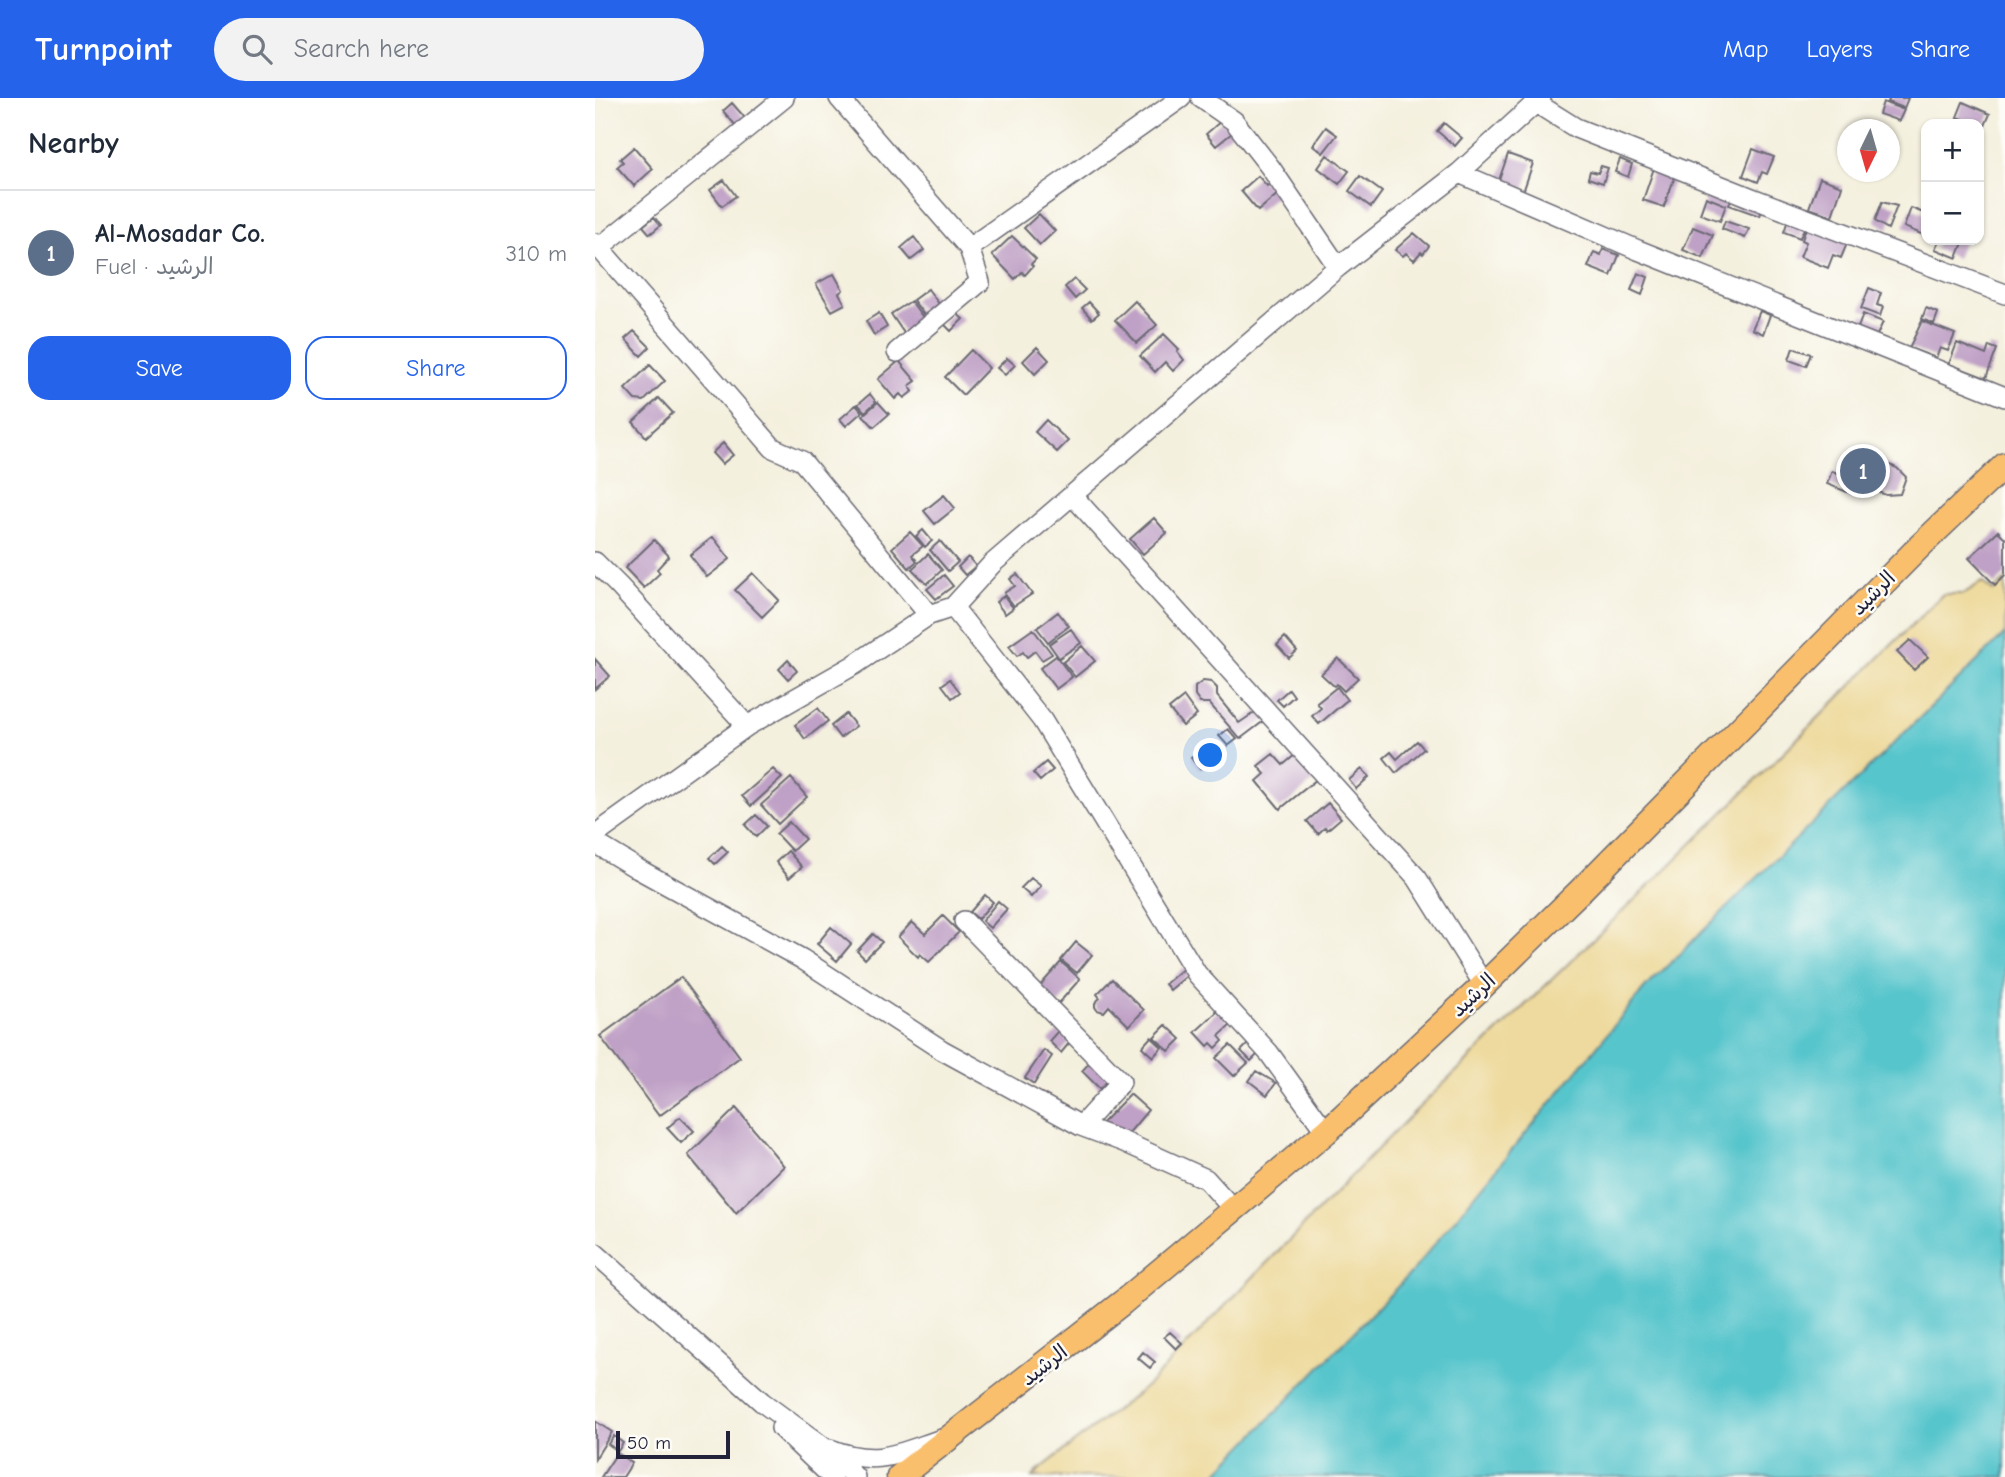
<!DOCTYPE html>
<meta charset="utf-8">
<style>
:root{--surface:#fff;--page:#f2f2f3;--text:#1f2937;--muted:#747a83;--line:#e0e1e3;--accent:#2563eb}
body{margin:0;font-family:"Comic Neue","Playpen Sans Arabic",sans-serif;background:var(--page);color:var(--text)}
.controls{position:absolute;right:21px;top:21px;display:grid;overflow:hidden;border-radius:14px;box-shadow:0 2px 5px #0004}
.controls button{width:63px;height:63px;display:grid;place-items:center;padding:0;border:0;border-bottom:2px solid var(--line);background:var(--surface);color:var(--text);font:35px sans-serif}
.compass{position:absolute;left:1242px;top:21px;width:63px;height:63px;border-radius:50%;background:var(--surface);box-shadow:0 2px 5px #0004;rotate:185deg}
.scale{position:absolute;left:21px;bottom:18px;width:114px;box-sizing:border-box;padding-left:7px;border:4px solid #22223b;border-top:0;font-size:19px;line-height:24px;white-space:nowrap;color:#22223b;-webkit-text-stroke:5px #fdfcf7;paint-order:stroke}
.you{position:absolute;left:616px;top:658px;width:24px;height:24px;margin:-18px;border:5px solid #fff;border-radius:50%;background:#1a73e8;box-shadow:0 0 0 10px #1a73e833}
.badge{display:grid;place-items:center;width:46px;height:46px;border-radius:50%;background:var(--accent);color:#fff;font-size:23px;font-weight:700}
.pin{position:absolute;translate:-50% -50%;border:4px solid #fff;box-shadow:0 2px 7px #0006}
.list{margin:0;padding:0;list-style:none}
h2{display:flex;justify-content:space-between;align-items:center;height:91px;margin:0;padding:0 28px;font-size:30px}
h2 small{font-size:23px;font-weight:400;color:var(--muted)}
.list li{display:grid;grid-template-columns:46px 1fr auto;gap:21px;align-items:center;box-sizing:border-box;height:126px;padding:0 28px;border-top:2px solid var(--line)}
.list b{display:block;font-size:26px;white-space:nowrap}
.list p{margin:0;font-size:23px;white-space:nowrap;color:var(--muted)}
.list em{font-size:23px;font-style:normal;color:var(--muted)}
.actions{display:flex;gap:14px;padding:21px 28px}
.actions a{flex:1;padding:16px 0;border:2px solid var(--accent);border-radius:21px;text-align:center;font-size:24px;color:var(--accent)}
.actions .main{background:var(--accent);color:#fff}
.icon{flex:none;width:38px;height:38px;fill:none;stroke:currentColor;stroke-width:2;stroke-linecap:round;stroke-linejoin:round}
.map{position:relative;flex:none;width:1410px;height:1379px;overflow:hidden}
header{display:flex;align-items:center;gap:42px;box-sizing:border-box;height:98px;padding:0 35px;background:var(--accent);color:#fff}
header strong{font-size:33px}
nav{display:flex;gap:38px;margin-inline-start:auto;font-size:24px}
.search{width:490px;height:63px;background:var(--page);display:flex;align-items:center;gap:18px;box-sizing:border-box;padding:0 24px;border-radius:38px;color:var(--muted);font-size:26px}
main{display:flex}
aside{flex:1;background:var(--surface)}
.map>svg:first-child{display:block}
.sand{fill:#eeda9e;stroke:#887e6c;stroke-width:2}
.water{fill:#57c5cc;stroke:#3c7484;stroke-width:2}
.building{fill:#bfa0c6}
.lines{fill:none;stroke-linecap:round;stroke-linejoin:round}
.minor-casing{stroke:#6c6a74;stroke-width:22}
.major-casing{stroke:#6c6a74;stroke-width:27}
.minor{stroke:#fff;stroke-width:19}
.major{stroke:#f9bf6d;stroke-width:24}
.labels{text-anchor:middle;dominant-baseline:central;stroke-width:5;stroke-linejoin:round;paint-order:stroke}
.street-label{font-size:21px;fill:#22223b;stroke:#fdfcf7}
</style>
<header>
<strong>Turnpoint</strong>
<div class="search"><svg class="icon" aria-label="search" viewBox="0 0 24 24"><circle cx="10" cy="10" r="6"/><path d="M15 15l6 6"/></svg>Search here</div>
<nav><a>Map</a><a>Layers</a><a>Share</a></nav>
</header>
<main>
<aside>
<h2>Nearby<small></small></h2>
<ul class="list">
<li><span class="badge" style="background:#5c6f8a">1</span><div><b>Al-Mosadar Co.</b><p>Fuel · الرشيد</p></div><em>310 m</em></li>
</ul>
<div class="actions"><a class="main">Save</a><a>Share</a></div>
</aside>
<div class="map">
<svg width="1410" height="1379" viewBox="0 0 1410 1379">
<rect width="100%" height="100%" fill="#fdfcf7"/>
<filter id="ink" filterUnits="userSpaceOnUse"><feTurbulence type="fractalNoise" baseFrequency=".0143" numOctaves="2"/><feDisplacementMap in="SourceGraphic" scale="14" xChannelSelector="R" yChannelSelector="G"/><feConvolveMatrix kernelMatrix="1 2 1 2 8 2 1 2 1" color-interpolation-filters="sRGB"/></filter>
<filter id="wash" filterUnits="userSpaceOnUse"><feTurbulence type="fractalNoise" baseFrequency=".00686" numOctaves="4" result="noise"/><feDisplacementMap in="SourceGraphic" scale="28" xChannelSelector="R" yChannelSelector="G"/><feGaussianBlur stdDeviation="1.57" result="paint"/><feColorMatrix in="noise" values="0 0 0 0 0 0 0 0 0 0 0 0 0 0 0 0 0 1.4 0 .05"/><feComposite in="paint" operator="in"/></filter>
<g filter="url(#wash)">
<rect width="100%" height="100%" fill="#f4f0de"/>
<path class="sand" d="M1410 483V536L1050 890 816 1175 618 1379H438L444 1372 553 1287 811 1022 1061 781 1348 496H1368L1387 484 1398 493Z"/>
<path class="water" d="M1410 536V1379H618L816 1175 1050 890Z"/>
<g id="blocks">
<path class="building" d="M1295 0H1313L1309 10 1293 4Z
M1288 4 1309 12 1304 23 1284 16Z
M1368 4 1395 16 1389 30 1384 26 1362 19Z
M137 5 151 21 142 29 128 13Z
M626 23 637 35 621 48 611 36Z
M849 25 867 40 860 48 842 33Z
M731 29 742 37 728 55 718 47Z
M39 49 58 71 39 88 22 69 28 64 25 61Z
M1158 51 1179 59 1172 76 1167 74 1163 84 1148 78Z
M913 56 938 65 928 94 903 85Z
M732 57 754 73 744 86 723 70Z
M1025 61 1037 66 1033 79 1020 74Z
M1006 68 1013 70 1008 85 993 80 995 73 1003 75Z
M1059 70 1080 78 1069 109 1048 102Z
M663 78 672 88 676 85 684 95 663 113 646 93Z
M765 78 787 94 776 109 754 93Z
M1225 80 1247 88 1237 118 1214 110Z
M129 82 141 98 127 108 115 92Z
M1111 99 1131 107 1125 123 1105 116Z
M1137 99 1167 111 1165 118 1134 107Z
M1287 104 1302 108 1293 131 1280 123Z
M1316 110 1331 116V138L1309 129Z
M444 116 460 133 445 147 429 130Z
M59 119 66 127 55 136 48 128Z
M1194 119 1211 126 1205 140 1189 134Z
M1130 123 1154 131 1150 140 1127 131Z
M1212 127 1253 143 1246 160 1238 157 1233 170 1205 159 1211 144 1207 142Z
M1098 129 1118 137 1108 160 1088 152Z
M819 135 834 148 828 156 826 154 819 162 811 155 808 158 800 152Z
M417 138 441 161 436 166 438 168 430 177 427 174 420 181 397 157Z
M319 139 329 152 316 162 306 150Z
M1344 142H1369L1362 160 1340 151Z
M1008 151 1024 157 1016 178 993 169 999 154 1006 157Z
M1043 175 1053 179 1047 197 1036 192Z
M239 176 248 192 244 195 250 206 237 213 221 186Z
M479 181 490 192 480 201 470 189Z
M1274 190 1286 195 1282 207 1288 209 1285 218 1266 211Z
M333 191 344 206 329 217 318 202Z
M316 203 329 221 309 235 296 216Z
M540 203 562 227 542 245 520 222Z
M494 204 504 215 497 221 487 210Z
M1331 210 1343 215 1339 226 1327 221Z
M359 213 368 221 356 233 348 225Z
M1165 213 1175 217 1168 236 1157 231Z
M284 215 292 229 279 237 271 223Z
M1268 216 1288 224 1282 237 1263 230Z
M1327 223 1360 236 1353 253 1345 250 1341 260 1314 250Z
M39 233 55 249 46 258 30 241Z
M569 236 584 251 582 253 589 262 578 273 570 264 560 274 545 258Z
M1362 245 1391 257 1394 248 1402 251 1391 280 1354 266Z
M442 249 454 262 440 276 428 263Z
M1198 250 1216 256 1211 268 1194 262Z
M376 252 394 270 368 297 350 279Z
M412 260 420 267 410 277 402 270Z
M304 263 321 283 314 288 318 293 309 300 305 296 300 301 283 281Z
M55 267 70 283 49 303 40 302 30 291Z
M275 296 281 304 270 314 263 306Z
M64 300 78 315 51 339 38 324Z
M283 304 294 316 279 329 268 317Z
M261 307 267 314 251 328 245 321Z
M451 322 473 343 462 354 440 334Z
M128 345 138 357 127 366 117 355Z
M1257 351 1272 357 1263 380 1247 374Z
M1286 363 1302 370 1311 379 1305 396 1291 397 1275 391 1267 381 1274 364Z
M1237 373 1262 383 1257 396 1232 386Z
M349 397 360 410 340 426 329 413Z
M559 420 572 435 548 456 535 441Z
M328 432 337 443 330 449 321 438Z
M1403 433 1410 440V477L1400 487 1374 460Z
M315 434 328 448 317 457 322 463 314 470 297 450Z
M118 439 135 461 112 479 95 457Z
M59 442 74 458 62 471 65 475 49 490 30 470Z
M345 443 363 464 353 473 335 452Z
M333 456 347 472 332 486 317 471Z
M373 459 381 468 370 477 363 469Z
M158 475 184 502 167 519 140 492Z
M422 476 437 496 419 508 409 495 420 488 415 481Z
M349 477 358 488 341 501 332 491Z
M409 498 418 510 410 516 401 504Z
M463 514 474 528 453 544 442 530Z
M438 531 457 556 447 562 440 553 432 559 428 554 422 558 414 548Z
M476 531 486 545 464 560 454 546Z
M690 539 702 553 694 560 682 547Z
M1315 542 1333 559 1319 572 1302 554Z
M487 548 500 563 480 579 468 564Z
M461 558 477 579 461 591 445 570Z
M743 560 763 580 749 593 742 586 739 588 726 576Z
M0 561 15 578 0 591Z
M193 562 202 573 193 581 184 571Z
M355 581 365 594 357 600 347 587Z
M608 583 616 584 622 590V598L644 625 666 610 674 619 645 641 614 605H605L600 598V589Z
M742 589 752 602 724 626 717 618 726 610 722 605Z
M694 591 699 598 688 608 682 602Z
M589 599 602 617 588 628 574 611Z
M223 610 233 623 210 641 200 627Z
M251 616 261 628 245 640 236 628Z
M633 631 642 641 633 648 624 638Z
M822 643 829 651 801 675 789 660 796 654 802 661Z
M616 645 625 655 605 671 596 660Z
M678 656 688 667 701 656 722 681 685 711 662 683 670 676 663 668Z
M451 664 458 672 445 683 438 675Z
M178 671 187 680 156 708 147 698Z
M767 671 774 679 761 691 754 682Z
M196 680 212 699 183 726 166 707Z
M733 705 746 720 732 732 730 729 723 736 712 723Z
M161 717 172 728 161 739 150 727Z
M194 724 210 741 197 753 181 736Z
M127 748 133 754 120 766 114 760Z
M193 753 207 769 194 780 181 764Z
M436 780 446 788 436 799 426 790Z
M390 797 398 804 383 821 375 814Z
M403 803 412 811 395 830 387 823Z
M348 818 364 834 334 864 325 856 323 859 303 839 317 824 330 836Z
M236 829 256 846 242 863 222 846Z
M278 836 287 844 270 861 262 853Z
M481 844 497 857 482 875 466 862Z
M466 864 485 881 463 906 444 889Z
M589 870 594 876 575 892 570 886Z
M86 879 145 959 64 1018 5 938Z
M517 881 549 912 534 928 514 908 509 914 502 912 500 909V905L505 900 502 896Z
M623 913 636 927 624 938 628 943 621 950 616 945 613 948 600 934Z
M571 927 586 941 574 953 559 939Z
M463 933 475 944 466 955 454 943Z
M556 939 567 949 558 959 547 949Z
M653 946 663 956 656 963 646 953Z
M635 947 653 965 639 978 621 960Z
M449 952 457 958 439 986 430 980Z
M496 963 515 980 505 991 487 973Z
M661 973 681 985 672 997 654 983Z
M535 996 553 1012 533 1036 507 1025Z
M141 1010 189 1068 141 1115 93 1057Z
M85 1019 99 1033 86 1045 72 1030Z
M575 1234 587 1245 581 1251 569 1239Z
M548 1254 560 1264 555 1270 543 1260Z
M0 1323 17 1334 0 1361Z
M19 1338 28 1345 23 1353 13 1346Z
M22 1355 37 1365 28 1379H6Z"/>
</g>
</g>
<g filter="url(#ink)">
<use href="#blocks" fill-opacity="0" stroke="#6c6a74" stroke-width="2"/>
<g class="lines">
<defs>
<path id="minor" d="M244 0 374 150
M606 0 639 23 675 69 743 169
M941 5 981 30 1157 100 1410 196
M864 75 1043 152 1410 299
M0 145 178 350 207 363 334 517
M5 149 189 0
M302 254 385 184 374 150 586 0
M477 397 822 780 889 887
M0 464 24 488 152 628
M358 509 447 622 602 876 674 955 731 1034
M0 737 152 628 259 567 334 517 358 509 397 466 743 169 864 75 946 0
M0 745 43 771 207 861 347 952 486 1028 529 1044 611 1081 639 1112
M369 823 526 984 486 1028
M0 1155 167 1304 227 1348 260 1379
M186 1330 237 1379
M235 1351C282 1369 302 1356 347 1341"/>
<path id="major" d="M304 1379 528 1204 731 1034 889 887 986 792 1325 448 1410 367"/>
</defs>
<use href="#minor" class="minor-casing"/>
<use href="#major" class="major-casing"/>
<use href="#minor" class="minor"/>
<use href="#major" class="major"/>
</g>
</g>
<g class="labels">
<g class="street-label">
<text transform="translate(1278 495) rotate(-45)">الرشيد</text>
<text transform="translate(878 897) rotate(-43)">الرشيد</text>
<text transform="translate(449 1267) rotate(-38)">الرشيد</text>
</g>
</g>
</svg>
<div class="controls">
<button>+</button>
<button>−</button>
</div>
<svg class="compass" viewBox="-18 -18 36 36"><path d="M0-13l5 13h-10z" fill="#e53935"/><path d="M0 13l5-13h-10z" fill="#747a83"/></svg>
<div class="scale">50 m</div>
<div class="you"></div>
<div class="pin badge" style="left:1268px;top:373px;background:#5c6f8a">1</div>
</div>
</main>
